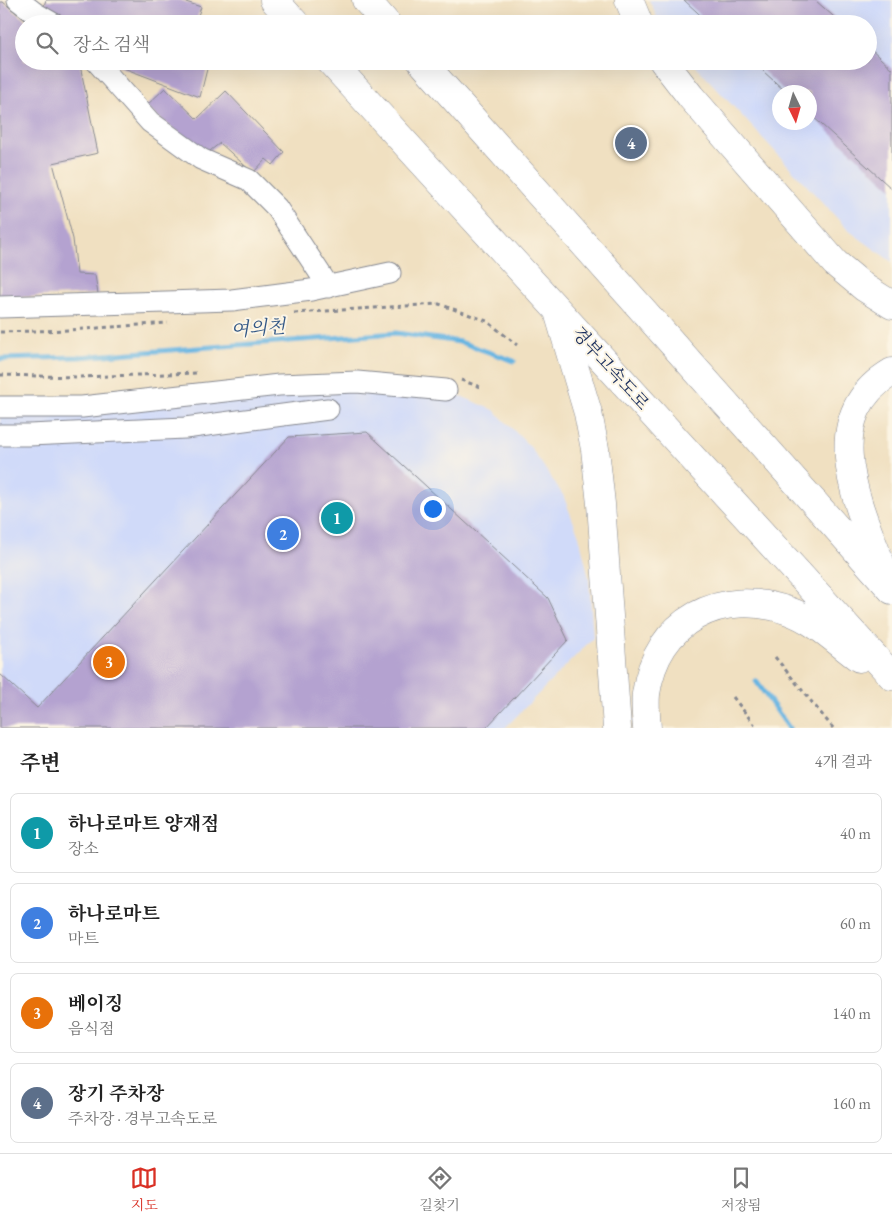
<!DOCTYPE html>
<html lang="ko">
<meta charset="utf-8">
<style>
:root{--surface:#fff;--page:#f2f2f2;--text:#222;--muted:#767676;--line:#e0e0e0;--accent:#d93025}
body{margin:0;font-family:"EB Garamond","Noto Serif KR",serif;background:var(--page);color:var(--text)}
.compass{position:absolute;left:772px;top:85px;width:45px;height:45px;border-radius:50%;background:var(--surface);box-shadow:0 5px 20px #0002;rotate:175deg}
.you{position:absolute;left:432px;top:508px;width:18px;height:18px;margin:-12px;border:4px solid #fff;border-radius:50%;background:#1a73e8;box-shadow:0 0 0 8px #1a73e833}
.badge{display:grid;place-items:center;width:32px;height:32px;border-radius:50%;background:var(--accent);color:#fff;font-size:16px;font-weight:700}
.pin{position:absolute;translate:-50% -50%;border:2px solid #fff;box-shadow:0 1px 5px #0006}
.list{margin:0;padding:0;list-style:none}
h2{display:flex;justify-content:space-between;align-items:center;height:65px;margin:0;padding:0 20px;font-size:21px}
h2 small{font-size:16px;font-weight:400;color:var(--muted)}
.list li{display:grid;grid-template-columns:32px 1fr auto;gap:15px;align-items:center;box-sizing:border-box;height:80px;margin:0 10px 10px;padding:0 10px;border:1px solid var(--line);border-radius:8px}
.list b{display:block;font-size:19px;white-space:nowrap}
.list p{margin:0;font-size:16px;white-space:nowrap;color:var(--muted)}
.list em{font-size:16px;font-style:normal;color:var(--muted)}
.icon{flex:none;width:28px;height:28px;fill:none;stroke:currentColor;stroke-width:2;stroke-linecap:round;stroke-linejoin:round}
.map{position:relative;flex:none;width:892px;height:728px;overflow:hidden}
.search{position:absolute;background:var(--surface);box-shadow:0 5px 20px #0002;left:15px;right:15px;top:15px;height:55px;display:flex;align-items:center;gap:12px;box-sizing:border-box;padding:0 18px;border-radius:28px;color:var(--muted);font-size:19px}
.sheet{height:425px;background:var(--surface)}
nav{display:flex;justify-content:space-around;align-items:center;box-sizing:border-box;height:70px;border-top:1px solid var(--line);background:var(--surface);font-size:14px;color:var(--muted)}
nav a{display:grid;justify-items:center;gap:2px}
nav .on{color:var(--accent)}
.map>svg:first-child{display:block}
.built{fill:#d0daf9;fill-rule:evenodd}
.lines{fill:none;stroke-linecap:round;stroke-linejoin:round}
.stream{stroke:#68b5e2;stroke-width:5}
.building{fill:#b4a2d0}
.minor-casing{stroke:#868890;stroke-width:23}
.highway-casing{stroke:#868890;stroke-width:29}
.path{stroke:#868890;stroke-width:3;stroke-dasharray:4 4;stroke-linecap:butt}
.minor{stroke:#fff;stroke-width:21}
.highway{stroke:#fff;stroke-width:28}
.labels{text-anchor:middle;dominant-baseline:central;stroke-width:4;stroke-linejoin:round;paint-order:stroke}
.street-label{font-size:18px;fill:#1b2f5e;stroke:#fcf5e5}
.water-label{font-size:19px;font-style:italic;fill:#325786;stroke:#fcf5e5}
</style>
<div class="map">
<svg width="892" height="728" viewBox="0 0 892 728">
<rect width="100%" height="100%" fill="#fcf5e5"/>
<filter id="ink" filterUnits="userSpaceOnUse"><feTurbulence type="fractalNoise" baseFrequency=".02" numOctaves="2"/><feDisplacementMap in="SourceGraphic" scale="10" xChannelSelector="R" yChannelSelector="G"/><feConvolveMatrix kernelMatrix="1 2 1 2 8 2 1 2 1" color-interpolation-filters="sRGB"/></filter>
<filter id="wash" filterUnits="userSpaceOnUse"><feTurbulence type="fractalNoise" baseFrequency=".0096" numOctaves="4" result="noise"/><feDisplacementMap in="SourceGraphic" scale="20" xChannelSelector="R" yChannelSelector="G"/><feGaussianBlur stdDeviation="1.12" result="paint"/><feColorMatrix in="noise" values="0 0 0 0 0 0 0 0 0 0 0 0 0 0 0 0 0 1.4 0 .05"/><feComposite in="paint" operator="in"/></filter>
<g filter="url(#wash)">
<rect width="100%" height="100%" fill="#f0e0c1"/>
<path class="built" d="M649 0H892V262L848 230 691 61H868V24H660ZM780 92H810V122H780Z
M279 385 446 390 494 410 531 448 563 495 579 536 589 578 593 638 505 728H0V407Z"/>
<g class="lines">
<path class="stream" d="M0 359 79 357 396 333 460 342 514 361
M756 681 789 728"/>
</g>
<g id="blocks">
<path class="building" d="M46 0H180L201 7 195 24H78L42 11Z
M684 0H815L842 24H710Z
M0 2H3L30 24H24V61H76L80 65 98 153 53 163 73 239 77 274 95 275 98 294 0 298Z
M868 47 892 69V189L810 114V92H786L752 61H868Z
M105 61H209L200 97Z
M165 88 197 119 226 91 284 152 273 165 266 159 253 173 220 143 206 154 145 107Z
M367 432 548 598 568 640 486 728H0V674L37 708 289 437Z"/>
</g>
</g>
<g filter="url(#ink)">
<use href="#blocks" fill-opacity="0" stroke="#868890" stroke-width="1"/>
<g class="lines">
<defs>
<path id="minor" d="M18 0 35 13 54 24
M96 61 150 122 201 159 249 180 277 208 329 287
M0 307 232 300 311 290 390 273
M0 407H82L279 385 357 382 446 390
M0 435H29L185 428 328 409"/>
<path id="highway" d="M274 0 296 24
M366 0 387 24
M629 0 639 24
M330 61 892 676
M421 61 892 590
M663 61 691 97 835 263 865 288 892 305
M559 315 588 413 595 449 601 504 617 728
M884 572C860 509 814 418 892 372
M647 728C646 717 645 705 646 694 656 620 721 587 789 611 815 620 837 642 859 658"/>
</defs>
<use href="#minor" class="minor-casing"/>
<use href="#highway" class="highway-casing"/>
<path class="path" d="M294 313 439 304 487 321 517 345
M0 332 70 330 168 323
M0 375 78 377 197 373
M461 380 480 387
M775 657 833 728
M733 697 757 728"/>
<use href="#minor" class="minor"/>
<use href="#highway" class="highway"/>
</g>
</g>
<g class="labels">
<g class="street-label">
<text transform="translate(611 368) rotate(48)">경부고속도로</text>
</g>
<g class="water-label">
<text transform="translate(258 328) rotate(-4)">여의천</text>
</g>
</g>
</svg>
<svg class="compass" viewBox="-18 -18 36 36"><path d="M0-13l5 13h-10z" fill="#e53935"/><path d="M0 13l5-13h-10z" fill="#767676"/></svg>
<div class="you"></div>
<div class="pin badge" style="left:337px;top:518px;background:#0f9aa8">1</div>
<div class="pin badge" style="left:283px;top:534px;background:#3f7fe0">2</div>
<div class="pin badge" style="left:109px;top:662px;background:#e8710a">3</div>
<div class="pin badge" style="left:631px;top:143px;background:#5c6f8a">4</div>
<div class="search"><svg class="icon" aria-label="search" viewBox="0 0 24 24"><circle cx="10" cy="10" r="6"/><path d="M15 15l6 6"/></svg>장소 검색</div>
</div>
<section class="sheet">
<h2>주변<small>4개 결과</small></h2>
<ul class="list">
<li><span class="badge" style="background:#0f9aa8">1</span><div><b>하나로마트 양재점</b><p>장소</p></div><em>40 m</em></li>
<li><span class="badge" style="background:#3f7fe0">2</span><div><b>하나로마트</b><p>마트</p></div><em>60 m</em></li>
<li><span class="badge" style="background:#e8710a">3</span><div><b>베이징</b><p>음식점</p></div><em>140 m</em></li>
<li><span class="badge" style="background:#5c6f8a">4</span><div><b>장기 주차장</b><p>주차장 · 경부고속도로</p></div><em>160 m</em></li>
</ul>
</section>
<nav>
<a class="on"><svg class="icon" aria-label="map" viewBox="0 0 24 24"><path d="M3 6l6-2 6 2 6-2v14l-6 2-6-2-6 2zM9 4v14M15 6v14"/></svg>지도</a>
<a><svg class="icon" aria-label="directions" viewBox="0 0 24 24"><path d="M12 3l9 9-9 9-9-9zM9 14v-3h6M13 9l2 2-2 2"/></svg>길찾기</a>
<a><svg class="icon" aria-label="saved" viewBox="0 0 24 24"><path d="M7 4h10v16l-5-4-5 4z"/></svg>저장됨</a>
</nav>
